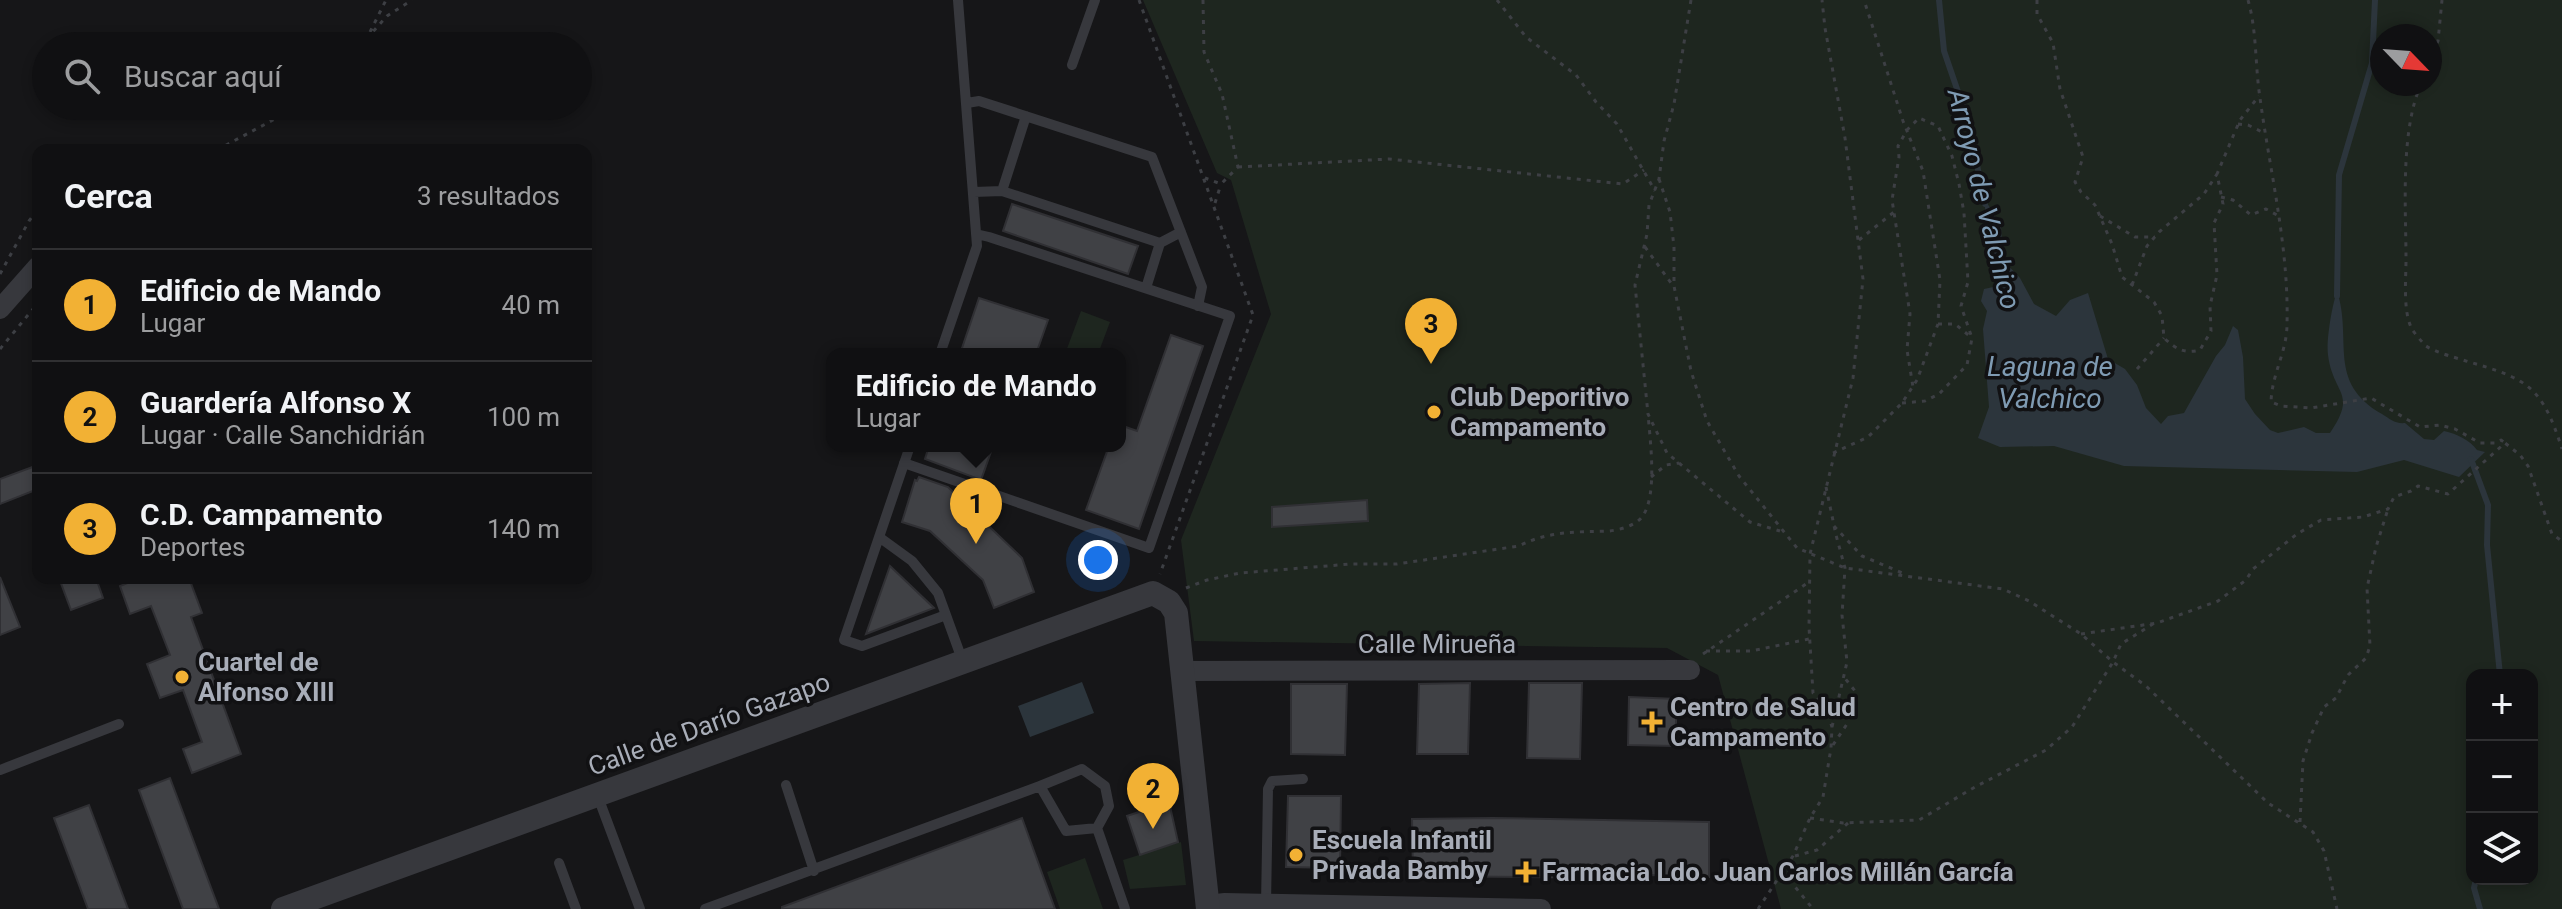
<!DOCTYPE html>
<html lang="es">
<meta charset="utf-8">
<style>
:root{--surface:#101012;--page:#1e1e20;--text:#f1f3f6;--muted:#9c9d9f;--line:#303032;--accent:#f2b134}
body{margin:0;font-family:Roboto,sans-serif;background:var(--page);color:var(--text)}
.controls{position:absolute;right:24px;bottom:24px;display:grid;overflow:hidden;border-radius:16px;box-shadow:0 4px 12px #0003}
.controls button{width:72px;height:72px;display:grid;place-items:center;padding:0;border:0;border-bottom:2px solid var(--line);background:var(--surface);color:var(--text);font:40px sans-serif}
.compass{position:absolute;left:2370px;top:24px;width:72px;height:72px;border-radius:50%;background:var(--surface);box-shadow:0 4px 12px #0003;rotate:115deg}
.you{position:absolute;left:1098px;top:560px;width:28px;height:28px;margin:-20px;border:6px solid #fff;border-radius:50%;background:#1a73e8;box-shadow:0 0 0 12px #1a73e833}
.badge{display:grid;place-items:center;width:52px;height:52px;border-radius:50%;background:var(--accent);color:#111;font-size:26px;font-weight:700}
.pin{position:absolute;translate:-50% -66px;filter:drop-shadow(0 2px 4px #0008)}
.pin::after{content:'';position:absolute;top:42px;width:28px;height:24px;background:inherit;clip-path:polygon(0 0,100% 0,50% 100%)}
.popup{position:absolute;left:826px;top:348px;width:300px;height:104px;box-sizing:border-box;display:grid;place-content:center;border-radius:16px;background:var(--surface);filter:drop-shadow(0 2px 6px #0005);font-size:26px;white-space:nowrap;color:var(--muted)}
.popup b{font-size:30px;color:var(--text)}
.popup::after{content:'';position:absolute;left:50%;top:100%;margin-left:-16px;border:16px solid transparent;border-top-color:var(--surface)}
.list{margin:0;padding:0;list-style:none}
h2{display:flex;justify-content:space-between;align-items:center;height:104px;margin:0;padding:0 32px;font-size:34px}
h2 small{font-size:26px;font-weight:400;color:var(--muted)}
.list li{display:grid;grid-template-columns:52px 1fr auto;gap:24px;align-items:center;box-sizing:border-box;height:112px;padding:0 32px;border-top:2px solid var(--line)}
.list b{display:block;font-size:30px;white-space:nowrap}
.list p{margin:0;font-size:26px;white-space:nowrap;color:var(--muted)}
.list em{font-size:26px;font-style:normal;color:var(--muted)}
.icon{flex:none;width:44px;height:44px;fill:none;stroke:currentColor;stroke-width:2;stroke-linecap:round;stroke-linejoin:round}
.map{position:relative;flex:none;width:2562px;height:909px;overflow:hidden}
.search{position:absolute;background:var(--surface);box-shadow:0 4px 12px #0003;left:32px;top:32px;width:560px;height:88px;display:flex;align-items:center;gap:20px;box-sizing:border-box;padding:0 28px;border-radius:44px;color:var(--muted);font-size:30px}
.panel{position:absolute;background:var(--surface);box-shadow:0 4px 12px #0003;left:32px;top:144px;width:560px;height:440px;border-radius:16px}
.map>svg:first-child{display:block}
.green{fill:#1e261f;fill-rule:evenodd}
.water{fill:#2c353c}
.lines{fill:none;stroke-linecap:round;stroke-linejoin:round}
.stream{stroke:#2c353c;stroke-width:6}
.building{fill:#404145;stroke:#303034;stroke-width:2}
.path{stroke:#3d3f44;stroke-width:3;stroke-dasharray:4 6;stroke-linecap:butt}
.service{stroke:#37383d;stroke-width:10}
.minor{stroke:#37383d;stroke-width:20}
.tertiary{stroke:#37383d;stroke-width:24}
.poi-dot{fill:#f2b134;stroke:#111113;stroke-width:3}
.labels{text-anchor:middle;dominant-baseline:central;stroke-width:7;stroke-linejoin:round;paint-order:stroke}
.poi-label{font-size:26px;font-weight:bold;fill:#a8adb8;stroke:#111113;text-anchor:start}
.street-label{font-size:26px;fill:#a8adb8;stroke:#111113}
.water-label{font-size:28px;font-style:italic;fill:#7f9bb3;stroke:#111113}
</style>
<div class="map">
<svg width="2562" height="909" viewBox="0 0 2562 909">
<rect width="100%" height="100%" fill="#161618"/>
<path class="green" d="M1143 0H2562V909H1781L1718 675 1667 648 1194 641 1181 540 1271 314 1231 180 1217 173ZM2382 36H2430V84H2382ZM2472 675H2532V879H2472Z
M1081 311 1110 322 1098 354H1065Z
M1181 842 1186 885 1130 889 1123 860Z
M1085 858 1103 909H1060L1047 872Z"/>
<path class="water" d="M1984 198 2001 226 2003 260 2020 278 2034 304 2056 316 2070 300 2088 293 2108 359 2125 369 2137 385 2146 408 2161 424 2168 416 2184 413 2216 356 2225 345 2233 326 2238 330 2243 357 2245 399 2255 414 2270 430 2278 433 2304 427 2316 433H2330C2358 392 2333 395 2328 355 2326 340 2332 306 2337 291 2353 340 2326 382 2382 414 2390 419 2395 424 2405 423L2424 439 2434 440 2444 431C2457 434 2470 440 2477 450L2485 452 2459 477 2404 460 2357 472 2124 466 2054 446 2000 447 1978 438 1989 407 1983 329 1987 311 1981 301 1984 289 1998 286 1989 245Z
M1082 682 1094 713 1030 737 1018 706Z"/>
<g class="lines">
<path class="stream" d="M1939 0 1944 51 1968 121 1985 204
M2337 296 2339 175 2372 63 2375 0
M2471 459 2488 505 2487 545 2500 675
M2476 879 2474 888 2480 909"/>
</g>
<path class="building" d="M1012 204 1138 246 1128 274 1003 231Z
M979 298 1048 320 1036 354H960Z
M1171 335 1203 346 1139 529 1086 510 1109 446H1120V425L1137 431Z
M929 446H993L981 480 925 459Z
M38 465V489L0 504V479Z
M919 477 948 487 1022 558 1034 592 994 608 983 580 930 531 902 522 915 480 917 481Z
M1367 500 1368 521 1272 527V507Z
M890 566 934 608 866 634Z
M0 577 20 627 0 635Z
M59 578H96L103 598 71 610Z
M140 578H189L202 613 191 617 241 754 192 773 183 749 202 742 183 690 160 698 147 664 170 655 151 606 130 614 120 586Z
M1470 683 1468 754H1417L1419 684Z
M1529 683H1582L1580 759 1527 758Z
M1291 684H1347L1345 755 1291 754Z
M1629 697 1677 699 1675 746 1628 745Z
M170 778 219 909H183L139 790Z
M1288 796H1341L1340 868 1286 867Z
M1169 802 1178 842 1140 855 1127 816Z
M89 805 128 909H88L54 818Z
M1022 818 1055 909H782V907Z
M1493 818 1709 822V877L1616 874V878L1413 876 1412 819Z"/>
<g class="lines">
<path class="path" d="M1139 0 1253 315 1160 574
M1203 0 1204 52 1222 94 1238 167 1221 184 1205 178
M1497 0 1526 37 1576 75 1596 102 1617 124 1655 191
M1691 0 1674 104 1664 141 1659 179 1649 205 1647 234 1635 285 1648 414 1667 453 1679 463 1750 522 1780 531
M2037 0V14L2053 43 2060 89 2083 157 2075 182 2081 192 2095 205 2112 244 2122 277 2154 302 2162 316 2164 338C2176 349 2184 354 2200 350L2211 331 2210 306 2217 275 2214 223 2223 204 2217 174 2240 120 2259 96
M2248 0C2257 31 2255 66 2260 98 2270 172 2289 248 2287 324 2287 352 2272 373 2271 402L2281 406 2311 408 2371 398 2420 427 2440 425 2455 429 2480 443H2495L2501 440 2505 443
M370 32 386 0
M360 46 387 16 412 0
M2430 62 2438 41 2442 0
M2421 84C2400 132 2406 208 2406 260 2406 278 2403 310 2411 327 2413 332 2422 342 2426 346 2437 353 2454 357 2466 361 2528 379 2542 386 2562 449
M2238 124 2248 125 2264 133
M217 150 299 106
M1238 167 1389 159 1623 184 1644 170
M1659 179 1670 212 1674 247V286L1691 371 1707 421 1739 476 1797 548 1845 568 2003 589 2029 601 2081 634 2113 662 2146 686 2268 803 2313 832 2324 851 2337 909
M2221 197 2233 200 2251 215 2266 209 2277 215
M1215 203 1221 184
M2100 216 2135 237H2155
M1859 240 1894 212
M1645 247 1671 283
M0 274 29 221 38 209
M2132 285 2147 246 2159 232 2204 194 2217 174
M1938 324H1955L1972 338
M0 349 38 303
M2137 369 2164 338
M1902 403 1925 401 1939 394 1967 365 1972 338 1961 306 1968 282 1964 213 1959 184 1952 156 1938 126 1919 118 1907 130 1898 146 1899 157 1892 200 1910 314 1907 350 1913 387
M1833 453 1868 437 1902 403 1917 380 1938 324 1940 280 1923 171 1903 121 1864 0
M1651 477 1666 465 1679 463
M1826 487 1836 535 1845 568 1842 615 1847 662 1832 727
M1834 526 1862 556 1905 574
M1186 588 1207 580 1240 573 1351 564H1397L1519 546C1548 531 1576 532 1609 531 1619 530 1635 526 1642 517 1658 496 1650 440 1648 414
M2081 634 2157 623 2218 601 2246 580 2253 569 2297 534 2321 520 2363 517 2388 509 2394 497 2411 491 2418 486 2448 494 2505 443 2520 455 2528 466 2552 534 2562 541
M1706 651H1751L1809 639
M1703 654 1809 582
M1833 745 1847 724 1855 691 1844 677
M1810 818 1843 823 1919 820 1975 787 2046 750 2072 727 2113 662 2121 644 2153 624
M2300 822 2303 761 2312 733 2324 707 2336 698 2348 675 2366 658 2370 646 2367 588 2376 547 2388 509
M1795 856 1817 850 1848 823
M1783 872 1813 909
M1758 909 1793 856 1810 818 1823 797 1831 748 1832 727 1826 707 1813 693 1809 627 1810 554 1853 378 1863 279 1845 138 1825 28 1822 0"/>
<path class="service" d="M1072 65 1095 0
M967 103 979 101 1152 157 1202 287 1198 306
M1002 191 1026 116
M974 192 1002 191 1160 243
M1146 288 1160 243 1181 232
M940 354 977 246 958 0
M910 446 844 640 862 646 946 615
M904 463 1149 548 1230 316 989 237 976 234
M879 537 912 561 938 593 963 662
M0 770 119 724
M786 785 814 871
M1040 786 1082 769 1105 786 1109 806 1097 828
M598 797 640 909
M559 863 576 909
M1266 904 1268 789 1272 781 1303 779
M705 909 1040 786 1066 831 1097 828 1125 909"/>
<path class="minor" d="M0 309 38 266
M1183 671 1690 670
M1208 905 1225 903 1541 909"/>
<path class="tertiary" d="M283 909 1153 593 1169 602 1176 613 1208 909"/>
</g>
<g class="poi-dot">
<circle cx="1434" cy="412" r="8"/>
<circle cx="182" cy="677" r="8"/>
<path d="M1648 710h8v8h8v8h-8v8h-8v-8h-8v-8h8z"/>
<circle cx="1296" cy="855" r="8"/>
<path d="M1522 860h8v8h8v8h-8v8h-8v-8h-8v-8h8z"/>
</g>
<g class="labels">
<g class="poi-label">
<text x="1450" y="397">Club Deporitivo<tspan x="1450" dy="30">Campamento</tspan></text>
<text x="198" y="662">Cuartel de<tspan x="198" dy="30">Alfonso XIII</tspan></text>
<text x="1670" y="707">Centro de Salud<tspan x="1670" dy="30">Campamento</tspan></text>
<text x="1312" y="840">Escuela Infantil<tspan x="1312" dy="30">Privada Bamby</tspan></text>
<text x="1542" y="872">Farmacia Ldo. Juan Carlos Millán García</text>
</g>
<g class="street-label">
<text x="1437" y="644">Calle Mirueña</text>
<text transform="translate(709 724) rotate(-20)">Calle de Darío Gazapo</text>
</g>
<g class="water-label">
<text transform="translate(1984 199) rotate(76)">Arroyo de Valchico</text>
<text x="2050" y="366">Laguna de<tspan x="2050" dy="32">Valchico</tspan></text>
</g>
</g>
</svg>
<div class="controls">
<button>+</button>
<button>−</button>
<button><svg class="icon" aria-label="layers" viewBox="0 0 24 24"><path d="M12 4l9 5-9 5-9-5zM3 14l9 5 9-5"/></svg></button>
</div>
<svg class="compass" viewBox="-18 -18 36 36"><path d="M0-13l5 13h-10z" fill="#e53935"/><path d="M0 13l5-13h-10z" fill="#9c9d9f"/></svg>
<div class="you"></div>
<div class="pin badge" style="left:976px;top:544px">1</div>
<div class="popup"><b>Edificio de Mando</b>Lugar</div>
<div class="pin badge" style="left:1153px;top:829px">2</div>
<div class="pin badge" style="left:1431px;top:364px">3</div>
<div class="search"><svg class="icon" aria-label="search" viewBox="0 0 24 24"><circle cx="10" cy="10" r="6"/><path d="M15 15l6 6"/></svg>Buscar aquí</div>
<section class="panel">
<h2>Cerca<small>3 resultados</small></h2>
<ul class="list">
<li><span class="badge">1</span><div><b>Edificio de Mando</b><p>Lugar</p></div><em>40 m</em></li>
<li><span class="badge">2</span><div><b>Guardería Alfonso X</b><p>Lugar · Calle Sanchidrián</p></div><em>100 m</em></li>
<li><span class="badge">3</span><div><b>C.D. Campamento</b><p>Deportes</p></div><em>140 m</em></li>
</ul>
</section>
</div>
